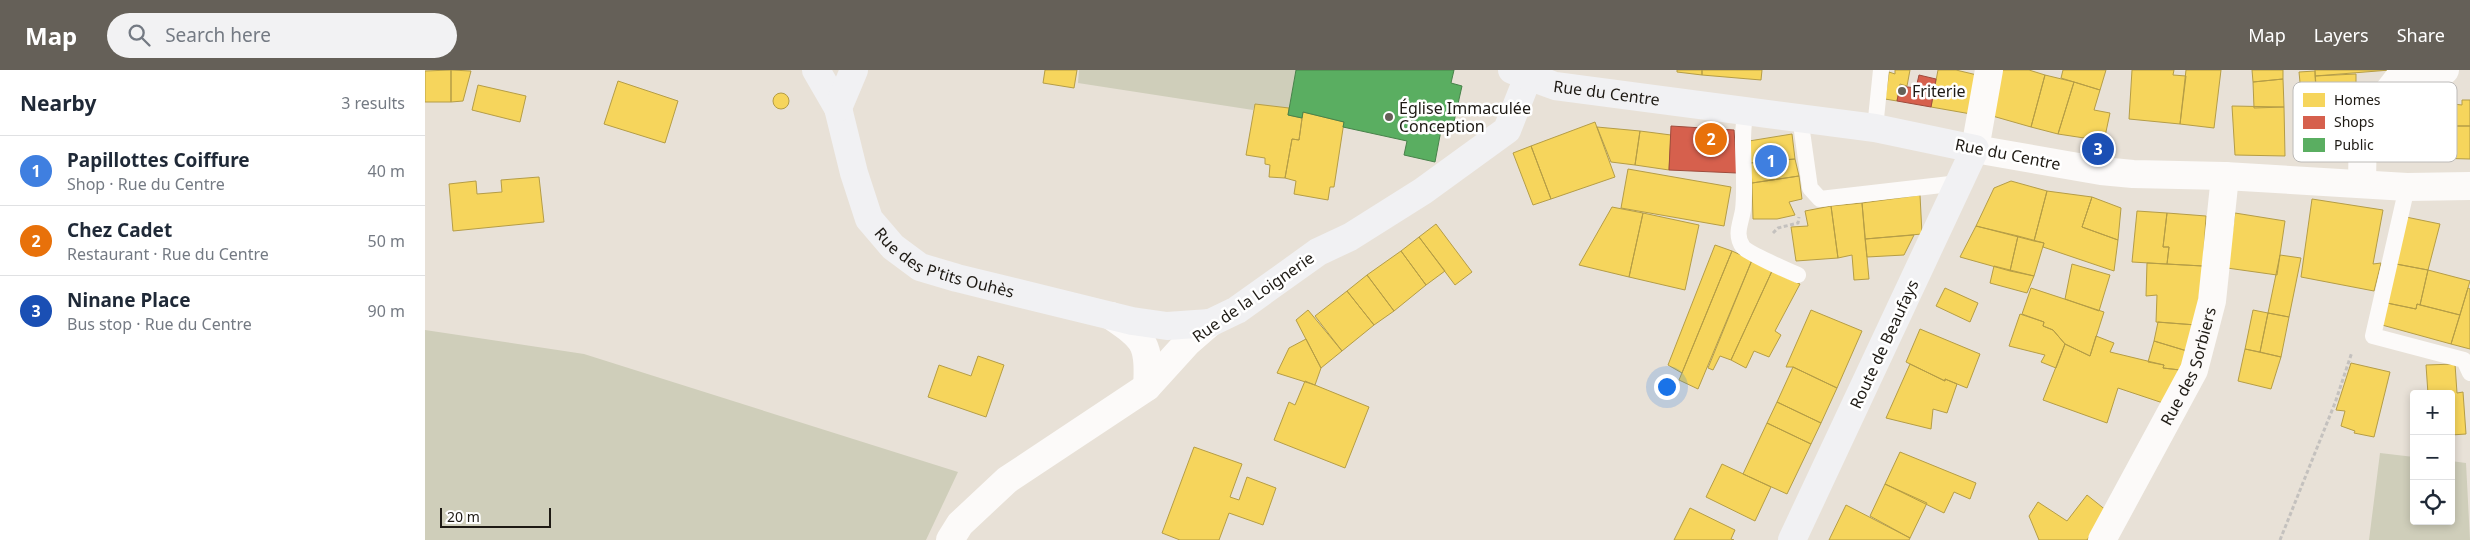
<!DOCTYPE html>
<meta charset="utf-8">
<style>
:root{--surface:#fff;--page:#f2f2f3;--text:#1f2937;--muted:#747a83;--line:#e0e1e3;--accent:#656058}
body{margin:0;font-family:"Noto Sans",sans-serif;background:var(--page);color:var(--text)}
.controls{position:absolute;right:15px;bottom:15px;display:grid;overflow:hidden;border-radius:5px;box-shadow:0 2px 8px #0003}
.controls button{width:45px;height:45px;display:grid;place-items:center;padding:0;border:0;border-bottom:1px solid var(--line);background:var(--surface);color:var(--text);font:25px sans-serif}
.scale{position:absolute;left:15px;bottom:12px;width:111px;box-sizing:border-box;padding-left:5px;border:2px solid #1e1a14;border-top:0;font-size:14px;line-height:18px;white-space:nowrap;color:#1e1a14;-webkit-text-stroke:4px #fff;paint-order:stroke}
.you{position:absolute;left:1241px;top:316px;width:18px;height:18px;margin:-12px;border:4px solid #fff;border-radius:50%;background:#1a73e8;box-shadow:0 0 0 8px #1a73e833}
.badge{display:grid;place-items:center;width:32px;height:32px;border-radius:50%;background:var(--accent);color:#fff;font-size:16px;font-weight:700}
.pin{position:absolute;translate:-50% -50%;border:2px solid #fff;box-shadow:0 1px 5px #0006}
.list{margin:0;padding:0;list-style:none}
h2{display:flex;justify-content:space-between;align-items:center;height:65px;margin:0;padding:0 20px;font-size:21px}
h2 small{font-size:16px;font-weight:400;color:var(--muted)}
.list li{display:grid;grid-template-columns:32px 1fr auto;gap:15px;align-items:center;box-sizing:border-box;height:70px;padding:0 20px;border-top:1px solid var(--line)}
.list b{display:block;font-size:19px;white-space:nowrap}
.list p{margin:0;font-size:16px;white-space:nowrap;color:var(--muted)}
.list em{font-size:16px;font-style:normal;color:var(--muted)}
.icon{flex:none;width:28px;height:28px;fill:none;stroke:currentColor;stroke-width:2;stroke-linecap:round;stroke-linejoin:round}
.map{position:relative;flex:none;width:2045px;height:470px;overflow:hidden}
header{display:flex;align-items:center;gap:30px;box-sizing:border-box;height:70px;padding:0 25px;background:var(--accent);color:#fff}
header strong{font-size:24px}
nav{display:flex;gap:28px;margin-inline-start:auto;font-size:18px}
.search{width:350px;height:45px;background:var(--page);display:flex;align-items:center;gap:12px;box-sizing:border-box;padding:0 18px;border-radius:28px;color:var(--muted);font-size:19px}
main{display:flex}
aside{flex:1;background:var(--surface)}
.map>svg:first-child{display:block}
.green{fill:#cfceba}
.homes{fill:#f6d55c;stroke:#b59d46}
.shops{fill:#d6604d;stroke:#9f4b3c}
.public{fill:#5aae61;stroke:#48824a}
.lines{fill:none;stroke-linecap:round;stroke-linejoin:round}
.path{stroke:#c4c1be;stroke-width:3;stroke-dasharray:4 2.5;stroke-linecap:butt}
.lane{stroke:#fcfaf9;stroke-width:16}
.street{stroke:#fcfaf9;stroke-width:28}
.secondary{stroke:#f1f1f3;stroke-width:28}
.poi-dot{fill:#656058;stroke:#fff;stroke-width:2}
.labels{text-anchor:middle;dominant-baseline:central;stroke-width:5;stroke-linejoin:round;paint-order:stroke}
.poi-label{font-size:16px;fill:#1e1a14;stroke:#fff;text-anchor:start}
.street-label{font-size:16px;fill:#1e1a14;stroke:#fff}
.key{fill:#fff;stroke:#bcbab8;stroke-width:1}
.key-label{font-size:14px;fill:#1e1a14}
</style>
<header>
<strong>Map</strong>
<div class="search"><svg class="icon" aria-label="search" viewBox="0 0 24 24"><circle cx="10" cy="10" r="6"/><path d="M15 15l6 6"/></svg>Search here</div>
<nav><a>Map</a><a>Layers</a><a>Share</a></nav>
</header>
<main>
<aside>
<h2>Nearby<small>3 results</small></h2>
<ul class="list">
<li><span class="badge" style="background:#3f7fe0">1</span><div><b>Papillottes Coiffure</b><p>Shop · Rue du Centre</p></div><em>40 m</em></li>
<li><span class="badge" style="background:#e8710a">2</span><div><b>Chez Cadet</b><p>Restaurant · Rue du Centre</p></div><em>50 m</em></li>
<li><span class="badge" style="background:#1a4fb4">3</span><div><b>Ninane Place</b><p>Bus stop · Rue du Centre</p></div><em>90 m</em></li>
</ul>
</aside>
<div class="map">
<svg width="2045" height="470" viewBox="0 0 2045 470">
<rect width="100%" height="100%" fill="#e8e1d7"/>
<path class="green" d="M654 0H871L864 38 830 34 828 40 653 13Z
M0 260 159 284 533 402 501 470H0Z
M1955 383 1989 387V451H2026V391L2041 393 2045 470H1944Z"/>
<path class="homes" d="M26 0 46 1 38 31 26 32Z
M26 0V32H0V1Z
M620 0H652L649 18 618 13Z
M1252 0H1277V5L1252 2Z
M1277 0H1337L1336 10 1277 5Z
M1470 0H1485L1482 16 1475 14 1472 31 1460 29 1464 2 1470 4Z
M1513 0H1531L1552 5 1546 44 1506 37Z
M1573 0H1604L1620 5 1606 57 1564 45Z
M1638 0H1681L1675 20 1636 8Z
M1707 0H1749L1748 5 1761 6 1755 54 1704 49Z
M1761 0H1796L1789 58 1755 54Z
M1827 0H1858V9L1828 12Z
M1890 0H1965L1890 6Z
M1890 1 1892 31H1918L1922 71H1876L1877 33 1874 2Z
M1931 4V34H1919L1918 31H1892L1890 6Z
M1620 5 1649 12 1633 64 1606 57Z
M1858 9 1859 37 1829 38 1828 12Z
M193 11 253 31 240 73 179 54Z
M1649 12 1675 20 1669 40 1685 43 1679 71 1633 64Z
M53 15 101 26 95 52 47 40Z
M348 31a8 8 0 1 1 16 0a8 8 0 1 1-16 0Z
M2037 30H2045V56H2029L2028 34 2037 35Z
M830 34 864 38 863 45 877 48 874 70 867 69 860 108 844 107 845 95 840 94V88L821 85Z
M1807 36 1859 37 1860 86 1810 85Z
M878 42 919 52 909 117H905L903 130 869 124 871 111 860 108 867 69 874 70Z
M1170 52 1190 107 1126 129 1106 76Z
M2029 56H2045V89L2007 88 2009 59 2029 60Z
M1172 57 1215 61 1210 95 1186 92Z
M1215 61 1246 65 1244 100 1210 95Z
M1367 64 1370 89 1325 93 1324 71Z
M1106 76 1126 129 1108 135 1088 83Z
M1370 89 1374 106 1327 113 1325 93Z
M1203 99 1306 117 1299 156 1196 138Z
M1374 106 1377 129 1364 132 1370 145 1352 149H1328L1327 113Z
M114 107 119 152 28 161 24 114 51 111 52 124 77 122 76 110Z
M1586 111 1622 121 1609 171 1551 156 1569 118Z
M1622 121 1667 127 1657 157 1693 170 1689 201 1618 177 1619 173 1609 171Z
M1495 125 1497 164 1440 169 1437 133Z
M1667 127 1696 138 1693 170 1657 157Z
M1887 129 1958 140 1948 194 1956 193 1949 221 1876 207Z
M1437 133 1444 209 1429 210 1427 185 1413 188 1406 136Z
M1406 136 1413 188 1371 191 1366 157 1383 156 1380 141Z
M1187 137 1218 143 1204 207 1154 195Z
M1712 141 1742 143 1738 177H1744L1742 194 1707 192Z
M1218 143 1274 155 1260 220 1204 207Z
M1742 143 1781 146 1778 196 1742 194 1744 177H1738Z
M1810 143 1860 151 1852 205 1802 198Z
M1981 147 2015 154 2003 200 1971 194Z
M1011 154 1047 202 1030 215 994 167Z
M1551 156 1593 166 1585 201 1535 187Z
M1489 165 1479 185 1442 187 1440 169Z
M1593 166 1619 173 1609 206 1585 201Z
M994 167 1020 201 1001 215 976 181Z
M1290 175 1307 181 1257 303 1243 295Z
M976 181 1001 215 969 241 942 205Z
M1307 181 1327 190 1273 319 1254 310Z
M1855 185 1876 188 1864 247 1843 243Z
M1327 190 1347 201 1306 290 1295 286 1288 300 1283 298Z
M1722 193 1778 196 1771 255 1731 252 1732 225 1721 226Z
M1647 194 1685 205 1674 241 1640 229Z
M1971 194 2003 200 1995 235 1992 234 1991 239 1962 233Z
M1569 196 1609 206 1602 223 1565 213Z
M2003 200 2045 211 2035 245 1995 235Z
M1347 201 1375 214 1350 261 1356 265 1344 287 1329 281 1321 298 1306 290Z
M942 205 969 241 949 255 922 221Z
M1520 218 1553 233 1545 252 1511 236Z
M1606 218 1679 242 1665 286 1640 274 1628 260 1618 256 1619 252 1597 244Z
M2043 218 2045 219V279L2026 274Z
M922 221 949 255 917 281 890 246Z
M1962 233 1991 239 1992 234 2035 245 2026 274 1957 255Z
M883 240 917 281 896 298 871 250Z
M1386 240 1437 261 1412 318 1368 297H1361Z
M1828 240 1843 243 1835 282 1820 279Z
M1843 243 1864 247 1856 287 1835 282Z
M1595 244 1619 252 1618 256 1628 260 1640 274 1631 298 1616 292 1620 285 1584 276Z
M1733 252 1771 255 1762 281 1729 271Z
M1495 259 1555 284 1542 318 1520 309V311L1481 292Z
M1671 266 1689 273 1685 282 1739 295 1738 298 1755 300 1741 334 1693 318 1682 353 1618 330 1640 274 1665 286Z
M881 269 896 298 890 315 852 303 864 278Z
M1729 271 1762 281 1755 300 1738 298 1739 295 1723 292Z
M1820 279 1856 287 1846 319 1813 311Z
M553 286 579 295 561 347 503 327 514 295 546 306Z
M1926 293 1965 302 1949 367 1929 363 1930 361 1916 356 1920 341 1911 340Z
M1485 294 1520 311V309L1532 314 1522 343 1508 339 1506 359 1461 348Z
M2030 294 2032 323 2038 322 2041 364 2026 365V324H2003L2001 295Z
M1368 297 1412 318 1396 353 1352 332Z
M880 311 944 337 920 398 849 370 864 332 870 335Z
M1352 332 1396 353 1386 374 1342 353Z
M1342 353 1386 374 1362 424 1318 404Z
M769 377 817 394 805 427 814 430 822 407 851 418 838 455 804 443 794 470H755L737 463Z
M1475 382 1551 413 1545 429 1529 422 1519 443 1460 414Z
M1297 394 1346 417 1330 451 1281 427Z
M1460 414 1502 433 1485 468 1445 446Z
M1662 425 1682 441 1662 470H1614L1604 446 1613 432 1642 451Z
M1421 435 1485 468 1484 470H1404Z
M1265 438 1310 460 1306 469 1309 470H1249Z"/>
<path class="shops" d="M1494 5 1511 9 1506 37 1472 31 1475 16 1491 18Z
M1246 56 1309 60 1312 103 1244 100Z"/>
<path class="public" d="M871 0H1029L1026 13 1037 16 1028 56 1017 55 1010 92 979 85 982 71 918 57 919 52 878 42 877 48 863 45Z"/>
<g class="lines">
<path class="path" d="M1348 163 1353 158 1373 153 1374 147
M1855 470 1910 333 1927 282"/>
<path class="lane" d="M1321 40C1314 73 1322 106 1318 140 1316 153 1309 165 1318 177 1323 183 1363 201 1373 205
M1375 47 1385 118 1395 129 1534 113
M1450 58 1456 0
M1982 117 1948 266 2039 290 2045 303"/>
<g class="street">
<path d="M1564 0 1550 79 1676 101 1708 104 1800 106 1982 117 2045 116"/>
<path d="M1937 114 1938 54 1972 10 2020 0"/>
<path d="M686 246C720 269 725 274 722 317"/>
<path d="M525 470 535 454 582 410 722 317 762 273 785 253"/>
<path id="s1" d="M1677 470 1769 300 1787 231 1800 106"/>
</g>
<g class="secondary">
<path id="s2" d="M391 0 413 38 429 103 444 149 468 177 495 197 532 208 707 251 742 256 785 253 812 240 893 182 925 167 998 121 1082 60 1103 7"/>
<path id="s3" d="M1087 0 1130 16 1450 58 1550 79 1367 470"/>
<path d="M413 38 429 0"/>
</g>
</g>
<g class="poi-dot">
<circle cx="1477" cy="21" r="5"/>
<circle cx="964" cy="47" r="5"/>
</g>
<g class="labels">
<g class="poi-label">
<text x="1487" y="21">Friterie</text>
<text x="974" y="38">Église Immaculée<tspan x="974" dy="18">Conception</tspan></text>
</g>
<g class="street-label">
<text stroke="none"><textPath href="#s3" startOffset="98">Rue du Centre</textPath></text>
<text transform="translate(1583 84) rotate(11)">Rue du Centre</text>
<text stroke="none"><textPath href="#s2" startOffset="250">Rue des P'tits Ouhès</textPath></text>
<text transform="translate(828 227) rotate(-35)">Rue de la Loignerie</text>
<text transform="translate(1459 274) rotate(-65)">Route de Beaufays</text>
<text stroke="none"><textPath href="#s1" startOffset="195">Rue des Sorbiers</textPath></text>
</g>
</g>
<rect x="1868" y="12" width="164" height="80" rx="8" class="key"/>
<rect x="1878" y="23" width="22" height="14" fill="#f6d55c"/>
<rect x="1878" y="46" width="22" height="13" fill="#d6604d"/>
<rect x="1878" y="68" width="22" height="14" fill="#5aae61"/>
<g class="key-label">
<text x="1909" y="35">Homes</text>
<text x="1909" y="57">Shops</text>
<text x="1909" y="80">Public</text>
</g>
</svg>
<div class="controls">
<button>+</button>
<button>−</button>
<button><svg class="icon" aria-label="locate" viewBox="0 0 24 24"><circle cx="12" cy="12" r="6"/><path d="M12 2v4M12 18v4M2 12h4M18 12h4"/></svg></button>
</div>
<div class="scale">20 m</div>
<div class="you"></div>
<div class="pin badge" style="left:1346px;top:91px;background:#3f7fe0">1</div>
<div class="pin badge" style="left:1286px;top:69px;background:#e8710a">2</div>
<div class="pin badge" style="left:1673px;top:79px;background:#1a4fb4">3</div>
</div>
</main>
